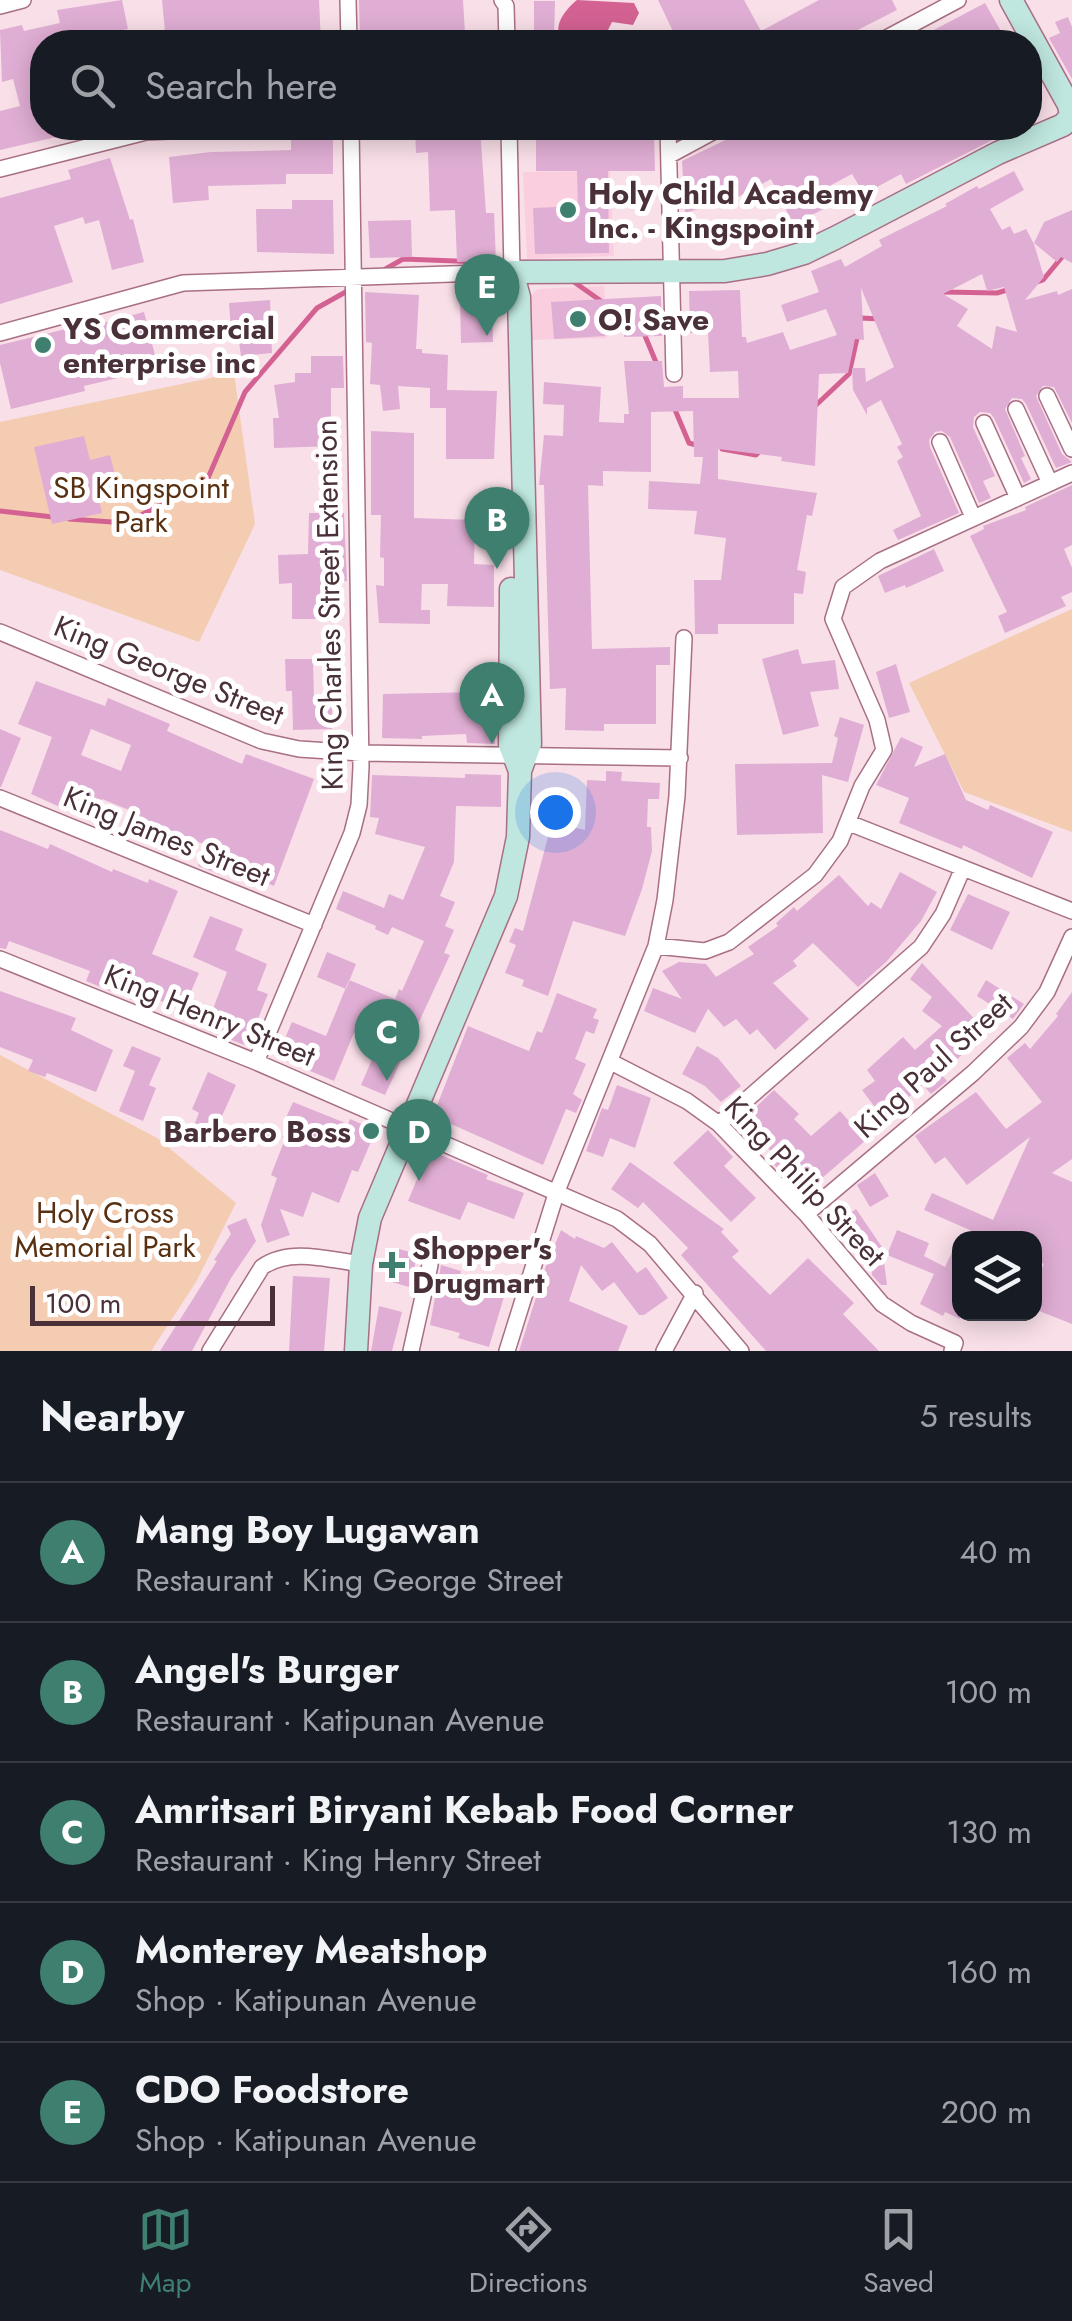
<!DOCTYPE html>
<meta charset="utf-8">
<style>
:root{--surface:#171b24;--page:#242831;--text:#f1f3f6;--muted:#9ea1a6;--line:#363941;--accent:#3e7f6f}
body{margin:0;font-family:Jost,sans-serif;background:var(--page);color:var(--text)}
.controls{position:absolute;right:30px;bottom:30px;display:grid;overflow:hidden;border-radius:20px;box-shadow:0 5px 25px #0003}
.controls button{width:90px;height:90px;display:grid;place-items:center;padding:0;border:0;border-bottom:2px solid var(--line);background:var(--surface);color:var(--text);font:50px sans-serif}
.scale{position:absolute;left:30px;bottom:25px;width:245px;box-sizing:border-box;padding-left:10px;border:5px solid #493039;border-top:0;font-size:28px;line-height:35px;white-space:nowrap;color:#493039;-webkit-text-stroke:8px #fff;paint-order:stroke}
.you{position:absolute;left:555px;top:812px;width:35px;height:35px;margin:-25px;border:8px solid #fff;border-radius:50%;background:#1a73e8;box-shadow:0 0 0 15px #1a73e833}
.badge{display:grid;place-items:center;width:65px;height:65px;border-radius:50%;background:var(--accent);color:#fff;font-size:32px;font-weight:700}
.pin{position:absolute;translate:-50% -82px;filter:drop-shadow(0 2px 5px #0008)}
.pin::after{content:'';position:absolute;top:52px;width:35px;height:30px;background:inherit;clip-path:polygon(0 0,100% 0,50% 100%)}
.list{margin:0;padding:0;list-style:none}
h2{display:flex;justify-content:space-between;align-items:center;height:130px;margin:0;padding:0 40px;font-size:42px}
h2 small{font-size:32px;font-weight:400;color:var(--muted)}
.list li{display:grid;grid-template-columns:65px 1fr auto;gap:30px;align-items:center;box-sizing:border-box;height:140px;padding:0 40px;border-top:2px solid var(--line)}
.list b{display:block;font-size:38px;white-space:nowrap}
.list p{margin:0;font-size:32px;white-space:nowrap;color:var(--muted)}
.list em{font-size:32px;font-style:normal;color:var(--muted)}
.icon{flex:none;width:55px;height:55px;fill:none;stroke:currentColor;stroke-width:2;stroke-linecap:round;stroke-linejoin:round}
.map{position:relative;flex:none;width:1072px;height:1351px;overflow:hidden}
.search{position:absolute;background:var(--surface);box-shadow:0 5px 25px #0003;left:30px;right:30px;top:30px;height:110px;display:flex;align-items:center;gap:25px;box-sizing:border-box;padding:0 35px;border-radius:40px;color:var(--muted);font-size:38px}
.sheet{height:830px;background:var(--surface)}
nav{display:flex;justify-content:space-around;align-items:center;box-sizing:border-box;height:140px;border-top:2px solid var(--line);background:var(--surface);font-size:28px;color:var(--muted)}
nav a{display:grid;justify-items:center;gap:5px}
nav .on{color:var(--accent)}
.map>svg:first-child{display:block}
.built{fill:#facede}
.green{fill:#f3ccb2}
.water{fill:#d36293}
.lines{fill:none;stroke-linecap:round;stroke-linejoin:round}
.stream{stroke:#d36293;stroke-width:5}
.building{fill:#e0aed4;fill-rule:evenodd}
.minor-casing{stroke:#a86f85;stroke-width:18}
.secondary-casing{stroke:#a86f85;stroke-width:25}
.minor{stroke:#fff;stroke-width:15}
.secondary{stroke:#bfe7df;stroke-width:22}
.poi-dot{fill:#3e7f6f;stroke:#fff;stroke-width:4}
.labels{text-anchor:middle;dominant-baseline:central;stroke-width:10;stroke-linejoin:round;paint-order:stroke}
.poi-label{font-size:30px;font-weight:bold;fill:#493039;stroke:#fff;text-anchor:start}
.park-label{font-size:30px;fill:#593112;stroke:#fff}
.street-label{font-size:30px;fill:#493039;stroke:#fff}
</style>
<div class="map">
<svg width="1072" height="1351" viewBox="0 0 1072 1351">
<rect width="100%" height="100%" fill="#f9dfe8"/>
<path class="built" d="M610 171 614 256 527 259 523 172Z
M604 286 607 338 531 340 529 308 533 293 538 289Z"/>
<path class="green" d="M234 373 255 524 199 642 0 570V422Z
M1072 609V832L964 792 909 683Z
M0 1055 157 1138 236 1203 196 1282 151 1351H0Z"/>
<path class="water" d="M577 0 634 3 639 13 633 25 612 22 607 32 612 42H562C552 26 564 11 577 0Z"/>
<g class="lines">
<path class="stream" d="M382 271 403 259 508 263
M574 282 601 301
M1037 282 1043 280 1072 245
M944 292 997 293 1007 290
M860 324 861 318 880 319
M643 331 658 367
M673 405 689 443 696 445
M814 407 849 374 858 334
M722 449 756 455 759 452
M0 511 53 517
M69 519 127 523 208 478 245 392 317 308 351 289"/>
</g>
<path class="building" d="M122 0 128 29 117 31 120 42H84V39L42 42V128H77L78 132 0 150V111L20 106 13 79 2 82 0 30 22 25 24 31 60 23 57 10Z
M162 0H319L321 42H166Z
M359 0H463L465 33 404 35 405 42H360Z
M658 0H744L761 31 819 0H892L897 10 834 42 830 36 818 42H740L746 40 743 34 727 42H678Z
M534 1H555L554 42H534Z
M985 3 1007 42H911L949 22Z
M1068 17 1072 27V79L1049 38 1060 33 1055 22Z
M415 128H480L486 213H494L496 261 457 262 455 210 430 211 428 152 416 153Z
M536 128H647V133H654L655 171H608L609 253 535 254 533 208 578 206 577 171H536Z
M750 128H1016L906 184 901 174 864 194 852 174 820 191 828 207 793 224 771 179 736 198 685 213 682 161Z
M291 136H333V174H286V184L208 186 209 200 173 203 169 157 211 152 291 150Z
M110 158 130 220 133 219 144 262 112 270 99 220 85 224 83 217 54 226 73 282 0 304V198L71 179 68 170Z
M1014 171 1024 190 990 209 1002 230 1010 226 1014 234 1026 229 1034 244 1044 277 1025 300 1057 291 1058 295 1072 289V423L1054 387 1043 386 1036 396 1062 454 1072 462 1056 468 1026 404 1022 399 1012 398 1005 409 1025 456 1021 458 1031 479 1024 483 994 418 990 413 980 412 974 417 973 427 995 476 983 481 991 498 979 503 950 437 942 431 935 432 929 440 930 447 959 513 898 540 893 530 921 516 897 461 903 457 897 447 902 444 881 400 867 408V415L853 390 852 368H865L866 382 894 367 861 288 864 340 855 339 848 373 819 374 815 466 781 461 782 457 718 449V479L817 493 812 516 807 515 797 570 806 572 803 594 794 593V624H718V634H695L694 580H721L726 538 694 534 697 511 648 509 649 481 700 484 703 457H694L693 411 651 412V472L603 471V486L588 485 592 649 670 647V665H656V724H604V731L565 730 566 688 550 689 544 485H539L544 435 563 436 564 405 543 404 544 382 601 387 599 422 624 423V414H629L624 361H662L664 387 683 386V398H739L738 371 710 372 708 333H690L689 291 740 290 742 337H746L747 343 783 332 790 350 837 335 826 309 787 322 781 305 819 292 811 271 841 259 845 267 882 246 879 240 947 206 945 204 977 186 979 189ZM982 274 987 291 1004 287 1017 332 996 326 992 349 957 326 968 309 943 294Z
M292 200H333L334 254 257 252 256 209H292Z
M1072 210V263L1061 257 1057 262 1034 243 1044 222Z
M411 220 412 257 370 258 368 221Z
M365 292 419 295 416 349H422V353L448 355 447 390 497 391 494 459H446V408H430V388L398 386 400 409 383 411 380 385 370 384 372 343 366 342Z
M661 296 662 336 624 337V319L606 318 605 336 554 339 551 302Z
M270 300 272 353 241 356 239 342 232 343 229 303Z
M460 301H492L493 342 461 343Z
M144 312 156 359 119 368 122 377 84 386 85 391 11 409 0 363V345L70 328V332Z
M311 356H343L344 388H331V417L320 418V428L334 429 335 446 274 448 273 418H279L274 385 295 382V373H311Z
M371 431 414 433V518L475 520 474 564 494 565V607L447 606 448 584H422L421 610H430V624L379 623 376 585 384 586V558L380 557 381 515H371Z
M84 436 90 460 110 455 119 490 98 495 102 513 52 524 34 447Z
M1072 485V545L1064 549 1072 568V592L1061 597 1066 606 1005 633 998 616 1007 612 970 536 984 529 983 526 1026 510 1025 507Z
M501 493 503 522 485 523 483 494Z
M309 513H344L347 581 333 582V619H292V583L279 584 278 555 308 554Z
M934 549 944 571 906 588 905 585 885 593 878 576Z
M798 649 802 664 835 660 839 689 810 692 819 726 783 735 762 659Z
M285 659H313L314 701 332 700V729L293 730 292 691H286Z
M896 664 910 712 889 718 876 672Z
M36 681 105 706 108 698 170 724 167 731 242 764 246 754 314 779 274 886 225 866 222 875 198 866 206 845 165 828 157 847 126 834 134 812 102 799 93 822 31 794 52 737 18 724ZM91 729 131 745 121 771 81 755Z
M480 692H495V744L467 743 466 734 422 736V739L382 738 383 694Z
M840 717 864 725 848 782 822 775 823 833 737 835 735 764 832 763 838 738 834 736Z
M0 729 21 738 1 787H0Z
M901 737 923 747 914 767 945 754 966 800 988 810 990 805 1053 832 1032 878 963 845 962 849 899 823 909 798 876 785Z
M606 771 622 772 621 781 660 783 659 799H648L647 827H651L652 851 642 889 625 936 573 921 548 996 522 986 524 980 505 973 516 945 509 942 515 928 523 931 552 822 585 830 587 780 606 781Z
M465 774 501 775V807L456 806 454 862 440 896 455 902 445 926 454 930 444 953 450 955 385 1095 361 1085 383 1034 358 1023 334 1081 277 1057 292 1022 326 1036 349 980 395 999 399 989 402 991 424 941 392 927 388 935 375 929 376 926 336 909 343 891 384 908 389 894 403 900 425 847 375 834 379 818 370 817 372 775 465 778Z
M0 830 48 849 50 844 112 872 113 869 148 883 149 879 178 891 152 954 199 973 183 1010 143 994 139 1003 86 981 90 971 9 941 6 949 0 948Z
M900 872 937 892 921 921 887 961 858 987 813 943 793 961 797 966 773 983 809 1019 775 1050 757 1029 750 1035 736 1019 724 1027 708 1009 695 1033 644 1011 653 988 682 999 662 971 679 962 706 964 716 977 754 954 748 947 778 926 776 923 794 907 797 911 839 875 868 906 871 902 881 909Z
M968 894 1010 912 992 950 950 930Z
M210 916 243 929 235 950 267 964 257 990 268 994 247 1046 205 1030 227 972 193 957Z
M327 952 356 964 346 989 317 977Z
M922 963 987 1032 941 1074 947 1081 931 1094 923 1085 897 1107 894 1104 880 1114 862 1090 875 1081 867 1070 903 1037 915 1050 942 1026 922 1011 932 997 910 979Z
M986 980 1024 1004 1013 1019 977 996Z
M0 991 76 1018 71 1030 113 1050 96 1092 47 1073 45 1077 28 1071 33 1060 0 1047Z
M1072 992V1159L1052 1173 1072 1182V1324L1034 1309V1287L1044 1264 1034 1259V1238H988L924 1210 932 1193 993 1220 1030 1137 967 1185 945 1157 935 1164 915 1136 976 1092 1006 1129 1042 1102 1007 1058 1025 1043 1030 1049 1058 1016 1056 1014Z
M557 993 597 1009 593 1018 599 1020 594 1034 586 1031 575 1059 586 1064 573 1094 582 1100 576 1113 566 1109 543 1165 433 1116 468 1026 529 1051 537 1031 542 1033Z
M132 1046 161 1058 149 1085 156 1088 143 1121 119 1111 135 1071 123 1066Z
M697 1046 718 1058 741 1086 721 1102 705 1086 682 1074Z
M208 1072 236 1085 212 1138 192 1130 199 1113 192 1109Z
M617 1085 651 1098 635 1148 610 1138 603 1157 586 1151 602 1108 608 1110Z
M774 1090 799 1114 794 1119 811 1136 840 1111 866 1140 806 1192 784 1169 781 1172 766 1156 771 1151 741 1121Z
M293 1102 348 1124 350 1119 376 1130 358 1172 352 1170 339 1203 312 1192 303 1217 280 1209 290 1235 267 1243 261 1225 277 1178 271 1175 285 1139 282 1138 289 1122 285 1120Z
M708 1130 733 1157 724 1166 756 1198 731 1222 673 1163Z
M429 1150 488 1175 486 1179 524 1193 514 1219 468 1202 460 1220 408 1201Z
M630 1162 724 1229 721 1232 739 1251 732 1257 770 1295 808 1258 854 1303 843 1314 879 1351H766L681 1255 688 1248 643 1202 638 1208 611 1189Z
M875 1173 889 1196 870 1207 857 1185Z
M856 1209 882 1247 887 1285H881L872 1275 870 1255 861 1262 832 1227Z
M246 1218 256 1241 231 1278 192 1351H160L217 1261 214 1260 231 1234 227 1226Z
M561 1230 575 1239 576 1236 604 1248 612 1242 637 1273 646 1267 668 1298 644 1315H639L614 1282 602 1291 581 1265 569 1301 628 1326 618 1351H519L546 1266Z
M897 1230 929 1243 924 1256 945 1267 960 1235V1319L945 1312 943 1316 920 1304 934 1274 887 1255Z
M395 1248 418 1254 409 1287 385 1280Z
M441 1265 461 1271 460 1276 506 1290 489 1347 458 1338 460 1333 430 1325Z
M293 1276 330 1278 324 1351H289Z
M379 1306 402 1312 392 1351H371Z"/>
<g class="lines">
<defs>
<path id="minor" d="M348 0 349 42
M502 0 506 6 507 42
M0 6 23 0
M879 42 958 0
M668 128 674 374
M670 155 720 128
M0 169 146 132 239 128
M0 333 183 283 512 272 509 128
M1047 396 1072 449
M1016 409 1050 483
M984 423 1018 498
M940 442 973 517
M0 632 262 741 299 749 361 753 680 758
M0 798 314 925
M849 823 1072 911
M656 946 705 951 729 942 815 875 840 841 862 786 884 750 877 720 833 619 843 587 880 561 1072 473
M0 959 256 1062 617 1219 650 1244 741 1351
M256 1062 352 833 359 805 361 767 351 128
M611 1062 687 1101 719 1124 806 1214 882 1304 911 1323 955 1343 952 1351
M719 1124 921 947 943 914 963 868
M806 1214 973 1073 1021 1027 1047 992 1072 937
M210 1351 262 1267C290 1247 330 1260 361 1264
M411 1351 430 1265
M507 1351 557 1191 656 946 665 900 677 796 684 638
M664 1351 695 1293"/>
<path id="secondary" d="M512 272 725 271 767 264 804 253 835 238 998 153 1063 125 1071 116 1069 105 1011 0
M511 589 510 745 520 771
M356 1351 361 1264 370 1218 506 896 518 837 520 771 530 744 519 297 512 272"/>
</defs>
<use href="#minor" class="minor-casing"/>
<use href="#secondary" class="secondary-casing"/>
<use href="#minor" class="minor"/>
<use href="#secondary" class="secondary"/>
</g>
<g class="poi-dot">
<circle cx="568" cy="210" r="10"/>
<circle cx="578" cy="319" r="10"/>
<circle cx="43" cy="345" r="10"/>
<circle cx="371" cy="1131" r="10"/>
<path d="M387 1250h10v10h10v10h-10v10h-10v-10h-10v-10h10z"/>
</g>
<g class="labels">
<g class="poi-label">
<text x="588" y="193">Holy Child Academy<tspan x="588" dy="34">Inc. - Kingspoint</tspan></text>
<text x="598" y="319">O! Save</text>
<text x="63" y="328">YS Commercial<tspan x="63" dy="34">enterprise inc</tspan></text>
<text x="351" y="1131" text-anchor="end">Barbero Boss</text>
<text x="412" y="1248">Shopper's<tspan x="412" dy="34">Drugmart</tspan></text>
</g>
<g class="park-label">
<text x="141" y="487">SB Kingspoint<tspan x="141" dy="34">Park</tspan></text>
<text x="105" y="1212">Holy Cross<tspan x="105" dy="34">Memorial Park</tspan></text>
</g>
<g class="street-label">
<text transform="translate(329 605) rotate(-91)">King Charles Street Extension</text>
<text transform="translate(169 670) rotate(22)">King George Street</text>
<text transform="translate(167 836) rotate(22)">King James Street</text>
<text transform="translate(210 1015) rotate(22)">King Henry Street</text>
<text transform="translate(933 1065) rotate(-42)">King Paul Street</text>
<text transform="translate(805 1181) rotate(47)">King Philip Street</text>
</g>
</g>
</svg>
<div class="controls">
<button><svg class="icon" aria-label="layers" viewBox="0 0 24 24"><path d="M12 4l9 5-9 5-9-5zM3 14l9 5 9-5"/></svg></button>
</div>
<div class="scale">100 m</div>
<div class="you"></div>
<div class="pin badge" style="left:492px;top:744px">A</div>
<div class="pin badge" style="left:497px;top:569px">B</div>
<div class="pin badge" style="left:387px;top:1081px">C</div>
<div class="pin badge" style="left:419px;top:1181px">D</div>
<div class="pin badge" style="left:487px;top:336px">E</div>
<div class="search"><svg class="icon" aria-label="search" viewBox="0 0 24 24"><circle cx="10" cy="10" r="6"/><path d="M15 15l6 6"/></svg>Search here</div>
</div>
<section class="sheet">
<h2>Nearby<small>5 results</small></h2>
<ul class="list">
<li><span class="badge">A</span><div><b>Mang Boy Lugawan</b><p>Restaurant · King George Street</p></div><em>40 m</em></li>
<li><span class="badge">B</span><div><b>Angel's Burger</b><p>Restaurant · Katipunan Avenue</p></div><em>100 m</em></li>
<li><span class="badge">C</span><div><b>Amritsari Biryani Kebab Food Corner</b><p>Restaurant · King Henry Street</p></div><em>130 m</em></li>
<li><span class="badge">D</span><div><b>Monterey Meatshop</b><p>Shop · Katipunan Avenue</p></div><em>160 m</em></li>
<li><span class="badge">E</span><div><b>CDO Foodstore</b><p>Shop · Katipunan Avenue</p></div><em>200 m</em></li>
</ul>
</section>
<nav>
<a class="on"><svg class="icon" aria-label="map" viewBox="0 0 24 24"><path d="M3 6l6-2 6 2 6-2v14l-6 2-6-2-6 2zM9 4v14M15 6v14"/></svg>Map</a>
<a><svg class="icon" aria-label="directions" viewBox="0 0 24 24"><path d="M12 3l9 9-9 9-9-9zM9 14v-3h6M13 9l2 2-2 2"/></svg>Directions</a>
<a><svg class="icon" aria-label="saved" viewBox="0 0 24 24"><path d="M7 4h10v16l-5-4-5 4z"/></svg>Saved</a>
</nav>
